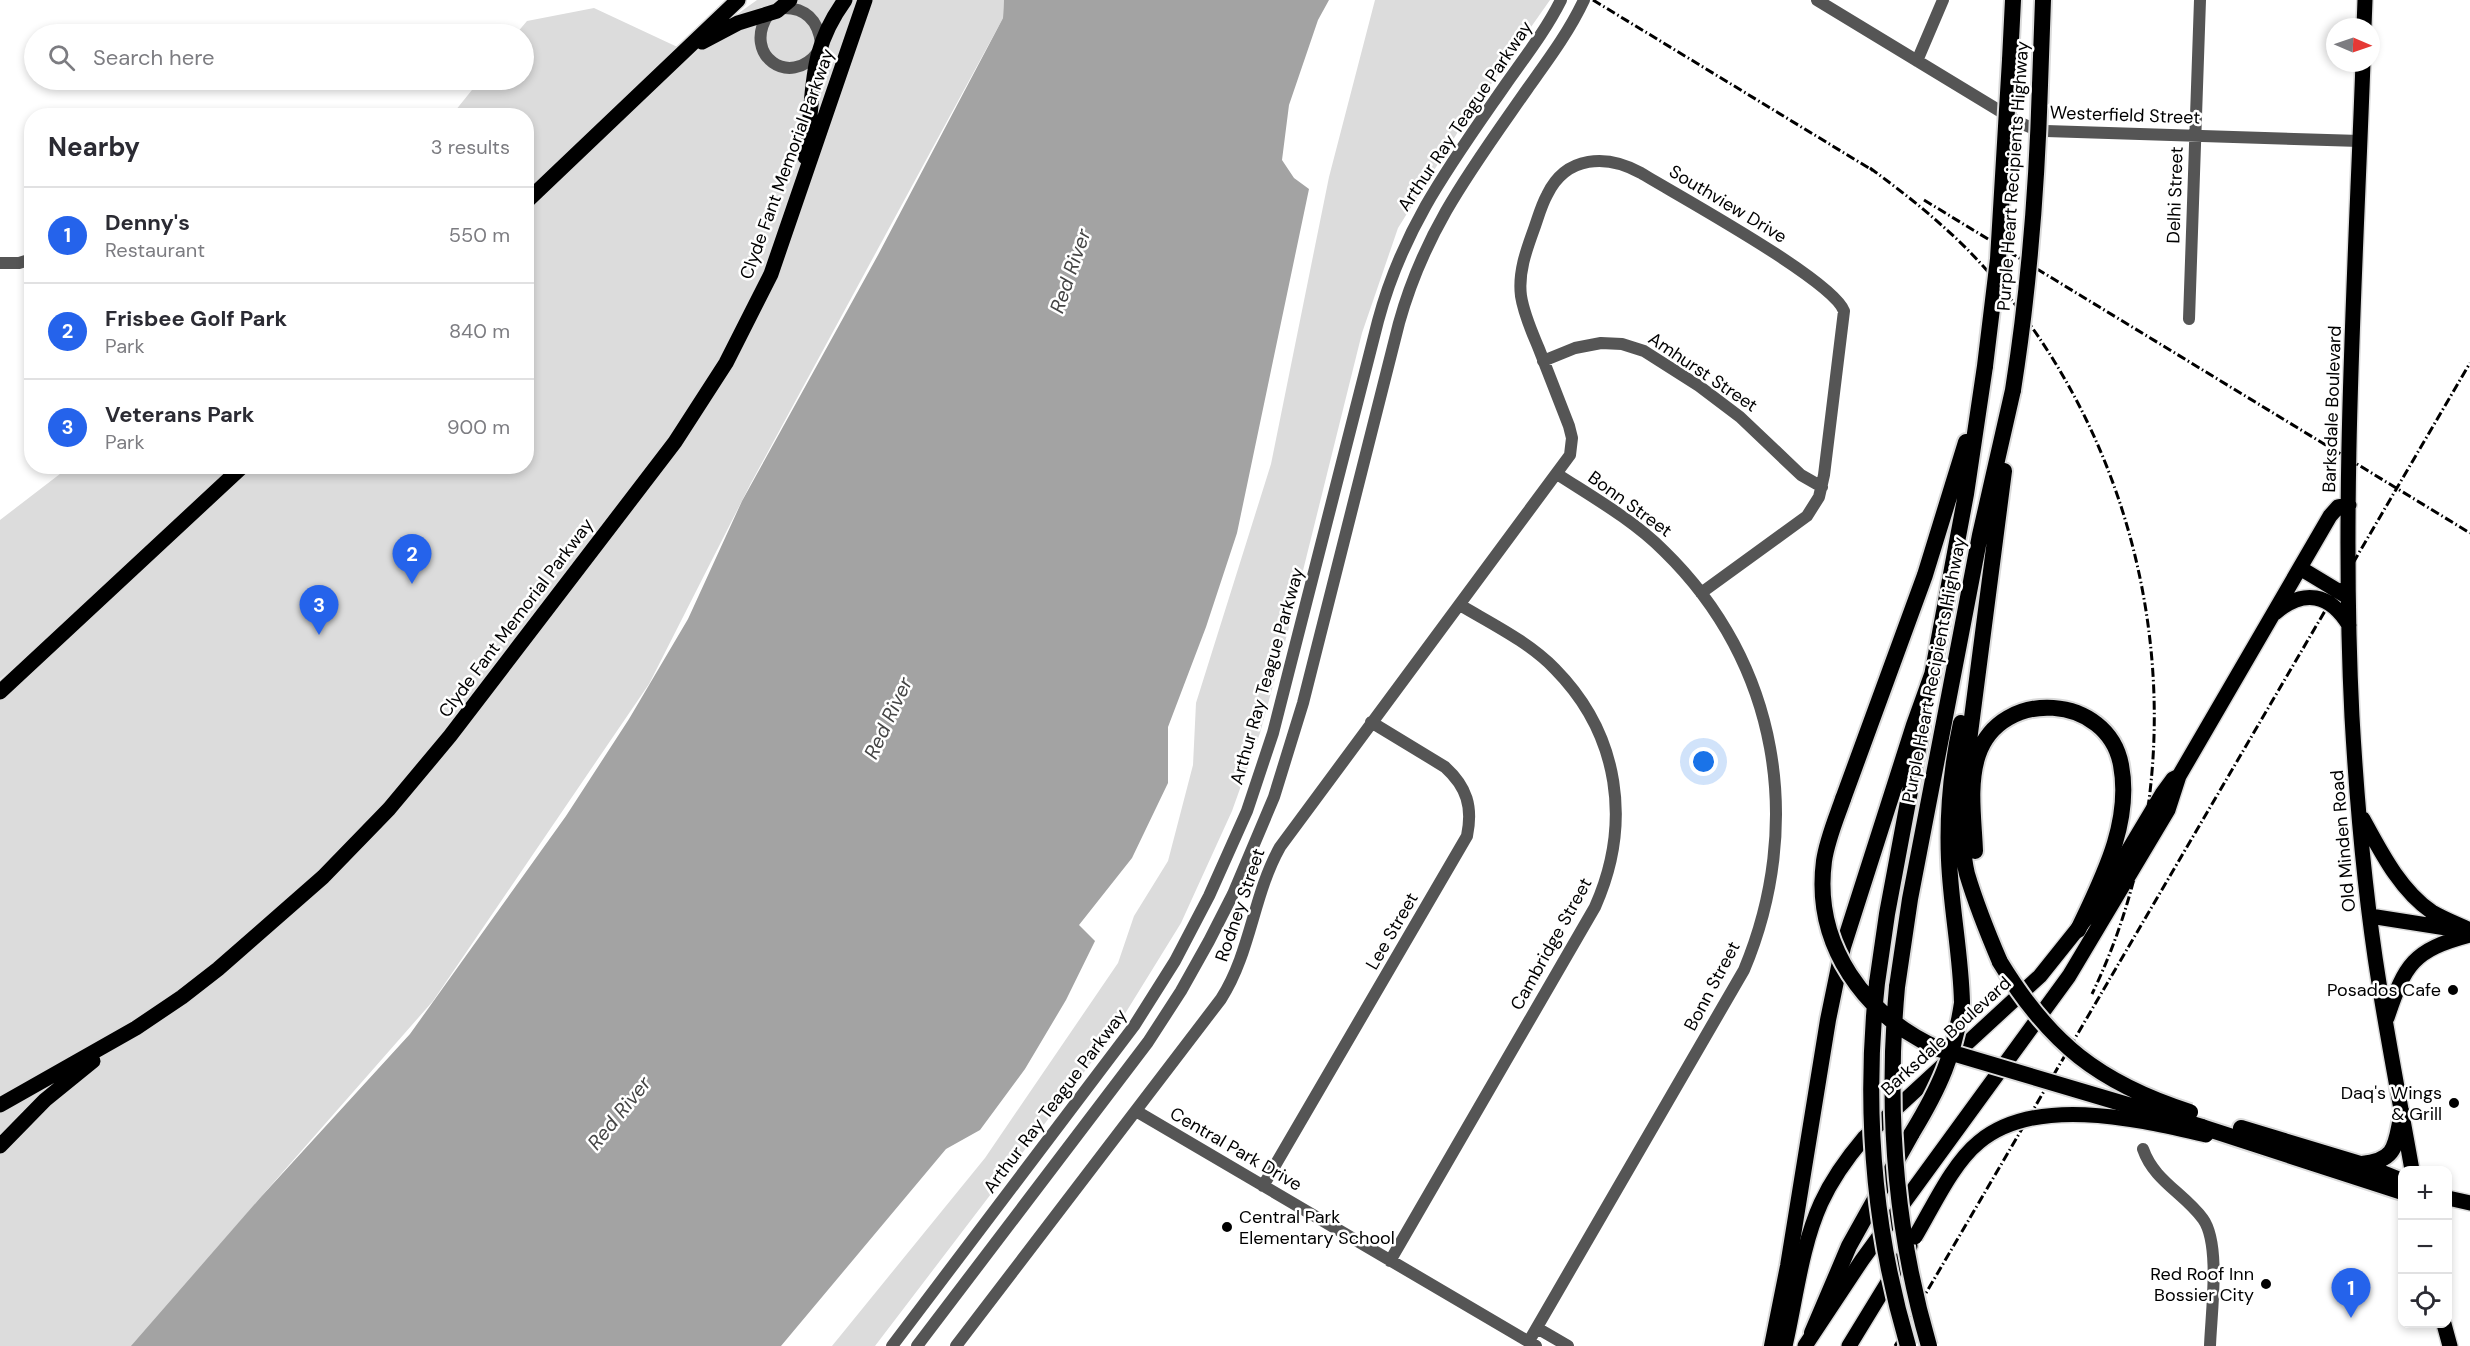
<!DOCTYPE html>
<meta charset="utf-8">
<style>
:root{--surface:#fff;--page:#f7f7f7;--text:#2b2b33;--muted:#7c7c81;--line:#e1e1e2;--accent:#2563eb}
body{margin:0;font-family:"DM Sans",sans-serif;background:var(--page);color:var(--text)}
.controls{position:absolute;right:18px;bottom:18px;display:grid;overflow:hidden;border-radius:12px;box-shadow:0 3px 9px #0003}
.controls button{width:54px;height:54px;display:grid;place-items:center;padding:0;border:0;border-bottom:2px solid var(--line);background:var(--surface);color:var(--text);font:30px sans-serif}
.compass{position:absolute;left:2326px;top:18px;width:54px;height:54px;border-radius:50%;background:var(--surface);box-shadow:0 3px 9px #0003;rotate:92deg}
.you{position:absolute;left:1704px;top:762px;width:21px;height:21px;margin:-15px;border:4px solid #fff;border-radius:50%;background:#1a73e8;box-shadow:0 0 0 9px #1a73e833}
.badge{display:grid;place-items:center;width:39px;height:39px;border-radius:50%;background:var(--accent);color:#fff;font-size:20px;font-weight:700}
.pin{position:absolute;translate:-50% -50px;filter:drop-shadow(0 2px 3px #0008)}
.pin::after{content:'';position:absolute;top:32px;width:21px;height:18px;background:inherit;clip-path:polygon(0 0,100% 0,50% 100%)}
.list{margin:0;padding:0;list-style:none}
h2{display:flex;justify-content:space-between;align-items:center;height:78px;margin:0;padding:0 24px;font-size:26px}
h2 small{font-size:20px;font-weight:400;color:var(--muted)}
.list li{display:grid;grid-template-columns:39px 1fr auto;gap:18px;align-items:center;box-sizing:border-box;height:96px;padding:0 24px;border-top:2px solid var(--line)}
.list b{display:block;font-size:22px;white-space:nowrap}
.list p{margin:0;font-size:20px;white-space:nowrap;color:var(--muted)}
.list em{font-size:20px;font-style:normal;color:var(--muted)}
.icon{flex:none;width:33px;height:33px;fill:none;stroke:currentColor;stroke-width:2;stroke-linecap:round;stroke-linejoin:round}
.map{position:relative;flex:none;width:2470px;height:1346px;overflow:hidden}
.search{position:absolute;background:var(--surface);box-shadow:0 3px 9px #0003;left:24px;top:24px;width:510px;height:66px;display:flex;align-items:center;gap:15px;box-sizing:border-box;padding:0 21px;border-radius:33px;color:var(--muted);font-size:22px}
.panel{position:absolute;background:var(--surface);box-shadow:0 3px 9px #0003;left:24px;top:108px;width:510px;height:366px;border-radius:24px}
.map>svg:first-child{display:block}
.green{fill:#dcdcdc}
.water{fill:#a3a3a3}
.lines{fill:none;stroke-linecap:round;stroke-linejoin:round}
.major-casing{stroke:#dbdbdb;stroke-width:18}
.highway-casing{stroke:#dbdbdb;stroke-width:20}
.minor{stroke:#555;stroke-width:12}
.major{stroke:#000;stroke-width:15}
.highway{stroke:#000;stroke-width:16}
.rail{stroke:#000;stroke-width:3;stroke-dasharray:9 3 1.5 3;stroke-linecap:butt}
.major-bridge-casing{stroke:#dbdbdb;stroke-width:18;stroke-linecap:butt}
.highway-bridge-casing{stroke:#dbdbdb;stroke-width:20;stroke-linecap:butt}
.major-bridge{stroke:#000;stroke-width:15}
.highway-bridge{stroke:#000;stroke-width:16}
.poi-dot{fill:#000;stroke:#fff;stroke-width:2}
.labels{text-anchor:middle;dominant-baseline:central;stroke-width:5;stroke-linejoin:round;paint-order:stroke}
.street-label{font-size:18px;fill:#000;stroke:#fff}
.poi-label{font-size:18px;fill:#000;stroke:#fff;text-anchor:end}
.water-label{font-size:20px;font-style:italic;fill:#444;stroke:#fff}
</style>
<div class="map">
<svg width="2470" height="1346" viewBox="0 0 2470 1346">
<rect width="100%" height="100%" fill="#fff"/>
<path class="green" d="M757 0H1004L1003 18 751 483 649 684 433 1001 260 1198 133 1346H0V698L250 467 526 466 527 210 736 15Z
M1375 0H1550L1461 127 1398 228 1362 333 1288 631 1260 733 1232 811 1181 923 1110 1038 875 1346H832L985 1158 1118 963 1134 916 1168 861 1193 765 1196 703 1271 464 1329 177Z
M594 8 686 51 527 195 526 116H451L480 80H524V34H516L527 21Z
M69 467H235L65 625 0 679V520Z"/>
<path class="water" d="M1004 0H1329L1318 20 1289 105 1282 160 1294 178 1309 189 1237 533 1206 627 1168 727V783L1132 858 1079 925 1095 941 1066 1000 1025 1069 980 1130 946 1149 781 1346H131L260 1198 410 1034 566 816 629 719 688 619 742 501 878 255 1003 18Z"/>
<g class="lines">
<defs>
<path id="major" d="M2364 27 2365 0
M702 42 738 23 777 11 790 0
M2363 63C2355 280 2341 499 2352 717 2357 805 2365 896 2379 983 2389 1046 2401 1108 2412 1170
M805 157C816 94 805 55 845 0
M526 202 738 0
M2300 568 2348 597
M2275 613C2304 588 2330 594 2349 625
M0 692 243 466
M2363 819C2381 852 2400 890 2432 912 2444 919 2457 924 2470 930
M2370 916 2459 930
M2387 1018C2405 964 2413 950 2470 935
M0 1105 136 1028 182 997 218 969 323 877 389 809 450 736 675 442 726 363 771 274 865 0
M0 1146 45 1100 93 1061
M2448 1198 2470 1203
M2444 1324 2450 1346
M1785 1346C1796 1299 1801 1247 1821 1203 1832 1179 1847 1158 1864 1138L2040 976 2092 911 2162 794 2173 779 2179 776
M1805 1346 1862 1260 2069 976 2168 810 2179 776 2330 516 2338 507 2349 505
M1849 1346 1910 1246"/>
<path id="highway" d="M2010 60 2013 0
M2040 85 2043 0
M1931 681 1966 494 1985 366
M1961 723C1951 769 1947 813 1949 860 1951 908 1961 955 1962 1003
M1843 799 1925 575 1966 442
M1975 851C1974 821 1968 785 1978 755 2001 687 2108 694 2121 765 2132 823 2102 879 2078 930
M2000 962C1988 934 1976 904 1967 874 1961 849 1962 821 1962 795L2004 471
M1877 983 1887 914 1922 727
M1897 987 1910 899 1980 535 2013 390
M2202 1127 2402 1192
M2241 1128 2360 1164 2402 1181
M2362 1164C2398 1160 2395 1144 2402 1113
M1812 1333 1849 1246 1912 1133
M1772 1346 1788 1266 1828 1020 1843 947 1914 725 1933 672"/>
</defs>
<use href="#major" class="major-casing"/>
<use href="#highway" class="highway-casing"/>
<path class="minor" d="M1817 0 2018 122 2032 128 2046 131 2360 141
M782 8C805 7 818 20 821 43
M768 15C742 55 790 89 818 52
M1917 61 1943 0
M0 263H19L32 259
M2189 319 2200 0
M1543 361 1575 348 1601 343 1622 344 1644 351 1699 386 1740 417 1801 475 1822 487
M1136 1111 1536 1346
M2143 1149C2154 1181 2184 1193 2203 1219 2221 1244 2211 1314 2210 1346
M1263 1186 1467 836C1473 807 1467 787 1445 767L1371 722
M1390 1261 1595 907C1632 824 1620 735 1555 669 1529 642 1492 624 1460 605
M1537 1328 1568 1346
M1529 1341 1744 970C1805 824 1779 663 1664 551 1633 520 1594 498 1557 474
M892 1346 1134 1026 1175 961 1209 896 1247 811 1273 733 1378 321C1403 227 1452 162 1506 84 1525 57 1546 30 1561 0
M917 1346 1148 1042 1181 991 1209 941 1233 894 1274 797 1303 703 1399 323C1425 229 1473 167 1528 88 1548 60 1569 32 1584 0
M956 1346 1221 999C1251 952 1253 895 1280 847L1570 455 1572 438 1569 426C1559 400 1549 374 1539 349 1532 332 1524 315 1521 296 1518 273 1526 251 1534 229 1538 218 1541 206 1547 195 1566 155 1607 154 1641 173 1677 195 1833 280 1844 311L1824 475 1819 497 1807 516 1701 593"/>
<use href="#major" class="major"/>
<use href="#highway" class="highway"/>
<path class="rail" d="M1593 0 1877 173
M1870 168C1904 193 1937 219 1967 249 2156 443 2210 749 2092 994
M1924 200 2470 533
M1895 1346 2470 363"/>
<defs>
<path id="major-bridge" d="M1915 1237C1933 1207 1952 1164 1979 1142 2037 1094 2140 1120 2206 1135"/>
<path id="highway-bridge" d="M1985 366 1998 259 2010 60
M2013 390C2029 289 2037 187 2040 85
M1843 799C1836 819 1827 840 1824 861 1813 945 1865 1016 1939 1049L2202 1127
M2000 962C2049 1043 2099 1083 2190 1112
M1877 983C1864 1104 1873 1228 1908 1346
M1897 987C1886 1108 1895 1230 1929 1346
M1912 1133C1940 1087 1954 1055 1962 1003"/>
</defs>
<use href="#major-bridge" class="major-bridge-casing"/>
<use href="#highway-bridge" class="highway-bridge-casing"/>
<use href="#major-bridge" class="major-bridge"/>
<use href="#highway-bridge" class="highway-bridge"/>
</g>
<g class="poi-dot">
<circle cx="2453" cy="990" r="6"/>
<circle cx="2454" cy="1103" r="6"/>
<circle cx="1227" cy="1227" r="6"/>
<circle cx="2266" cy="1284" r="6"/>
</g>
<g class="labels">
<g class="street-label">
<text transform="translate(2125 115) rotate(2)">Westerfield Street</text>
<text transform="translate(1465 116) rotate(-56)">Arthur Ray Teague Parkway</text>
<text transform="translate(787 164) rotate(-70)">Clyde Fant Memorial Parkway</text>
<text transform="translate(2013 176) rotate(-86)">Purple Heart Recipients Highway</text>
<text transform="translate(2175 195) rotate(-88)">Delhi Street</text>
<text transform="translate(1728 204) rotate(31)">Southview Drive</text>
<text transform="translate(1703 372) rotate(34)">Amhurst Street</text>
<text transform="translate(2332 409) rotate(-88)">Barksdale Boulevard</text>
<text transform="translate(1630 504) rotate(36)">Bonn Street</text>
<text transform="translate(516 618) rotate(-53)">Clyde Fant Memorial Parkway</text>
<text transform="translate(1934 670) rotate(-79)">Purple Heart Recipients Highway</text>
<text transform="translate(1267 676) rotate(-74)">Arthur Ray Teague Parkway</text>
<text transform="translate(2343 841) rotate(-95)">Old Minden Road</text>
<text transform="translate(1240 905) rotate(-71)">Rodney Street</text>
<text transform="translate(1392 931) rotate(-60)">Lee Street</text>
<text transform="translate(1551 944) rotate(-61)">Cambridge Street</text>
<text transform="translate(1712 986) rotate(-62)">Bonn Street</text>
<text transform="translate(1946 1036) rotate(-42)">Barksdale Boulevard</text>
<text transform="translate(1055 1101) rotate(-53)">Arthur Ray Teague Parkway</text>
<text transform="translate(1236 1149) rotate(30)">Central Park Drive</text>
</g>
<g class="poi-label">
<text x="2441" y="990">Posados Cafe</text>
<text x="2442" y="1093">Daq's Wings<tspan x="2442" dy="21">&amp; Grill</tspan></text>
<text x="1239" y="1217" text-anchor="start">Central Park<tspan x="1239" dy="21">Elementary School</tspan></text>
<text x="2254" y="1274">Red Roof Inn<tspan x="2254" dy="21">Bossier City</tspan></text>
</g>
<g class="water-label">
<text transform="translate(1070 271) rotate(-71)">Red River</text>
<text transform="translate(888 718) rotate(-65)">Red River</text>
<text transform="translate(619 1113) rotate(-51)">Red River</text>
</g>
</g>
</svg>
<div class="controls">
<button>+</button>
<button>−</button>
<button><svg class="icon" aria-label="locate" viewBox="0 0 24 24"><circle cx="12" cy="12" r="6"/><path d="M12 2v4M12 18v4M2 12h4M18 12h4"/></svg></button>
</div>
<svg class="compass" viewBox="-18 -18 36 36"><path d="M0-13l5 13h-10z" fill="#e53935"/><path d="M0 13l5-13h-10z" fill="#7c7c81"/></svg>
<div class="you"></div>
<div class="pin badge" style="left:2351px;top:1318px">1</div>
<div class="pin badge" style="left:412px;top:584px">2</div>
<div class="pin badge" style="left:319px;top:635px">3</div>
<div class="search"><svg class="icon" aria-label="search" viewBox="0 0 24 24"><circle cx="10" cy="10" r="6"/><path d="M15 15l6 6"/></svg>Search here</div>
<section class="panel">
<h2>Nearby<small>3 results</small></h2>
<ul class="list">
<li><span class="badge">1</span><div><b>Denny's</b><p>Restaurant</p></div><em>550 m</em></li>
<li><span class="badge">2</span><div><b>Frisbee Golf Park</b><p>Park</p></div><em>840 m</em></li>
<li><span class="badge">3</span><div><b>Veterans Park</b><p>Park</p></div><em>900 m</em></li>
</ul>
</section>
</div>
